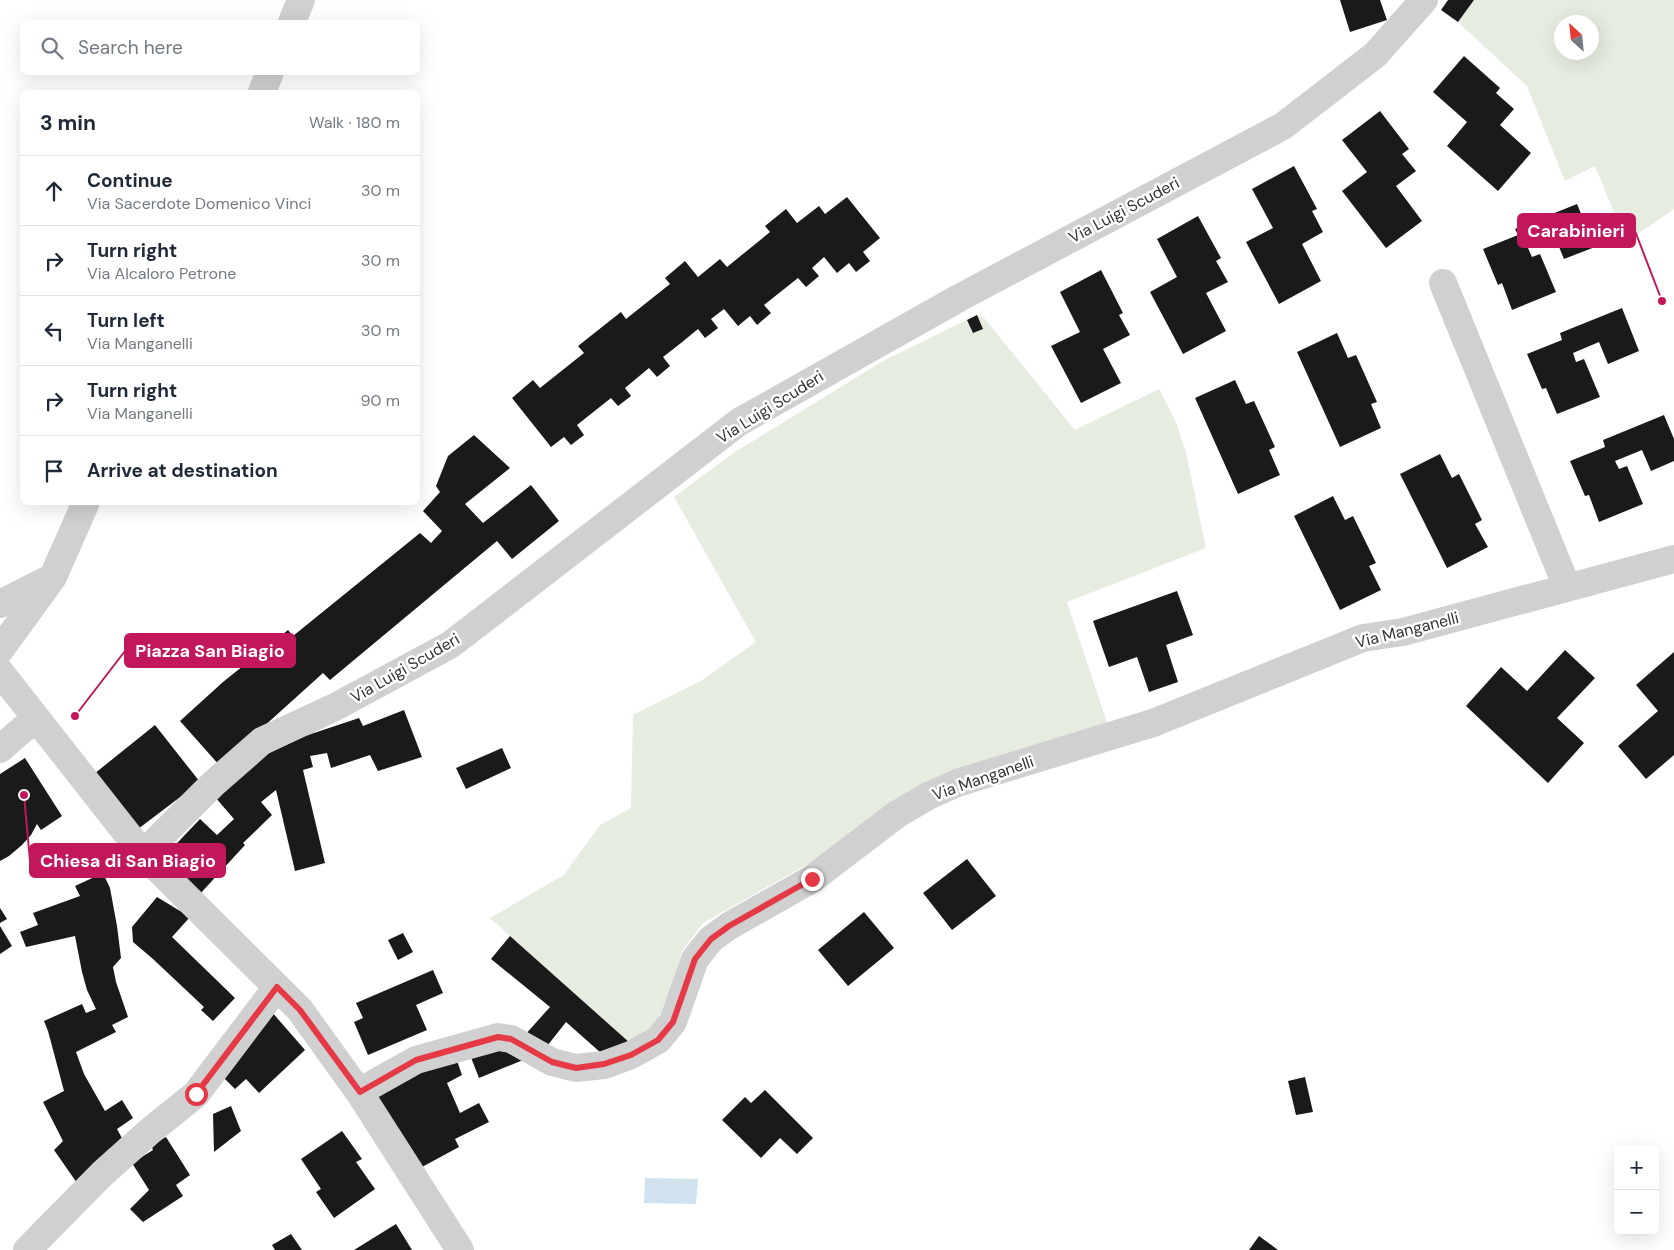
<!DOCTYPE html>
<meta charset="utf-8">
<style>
:root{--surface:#fff;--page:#f6f6f7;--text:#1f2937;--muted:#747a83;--line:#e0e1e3}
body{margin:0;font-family:"DM Sans",sans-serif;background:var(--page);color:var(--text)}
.controls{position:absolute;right:15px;bottom:15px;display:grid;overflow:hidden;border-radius:8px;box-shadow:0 5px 20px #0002}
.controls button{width:45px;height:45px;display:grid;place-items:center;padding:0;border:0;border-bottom:1px solid var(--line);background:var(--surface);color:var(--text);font:25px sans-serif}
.compass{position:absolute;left:1554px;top:15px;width:45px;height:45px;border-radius:50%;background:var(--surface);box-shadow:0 5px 20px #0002;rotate:333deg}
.stop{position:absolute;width:15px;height:15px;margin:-11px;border:4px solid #e63946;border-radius:50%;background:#fff}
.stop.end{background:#e63946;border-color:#fff;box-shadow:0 1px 5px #0008}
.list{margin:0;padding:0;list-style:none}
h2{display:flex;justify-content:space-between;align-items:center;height:65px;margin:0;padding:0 20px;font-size:21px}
h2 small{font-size:16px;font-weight:400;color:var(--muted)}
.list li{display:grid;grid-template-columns:32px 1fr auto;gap:15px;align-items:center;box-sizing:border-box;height:70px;padding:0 20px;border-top:1px solid var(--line)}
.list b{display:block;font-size:19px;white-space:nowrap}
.list p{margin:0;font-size:16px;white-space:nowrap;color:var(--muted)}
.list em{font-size:16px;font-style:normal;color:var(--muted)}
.icon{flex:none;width:28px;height:28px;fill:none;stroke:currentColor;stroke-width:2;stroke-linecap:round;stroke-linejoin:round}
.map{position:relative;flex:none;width:1674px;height:1250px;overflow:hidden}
.search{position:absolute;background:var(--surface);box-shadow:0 5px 20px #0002;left:20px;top:20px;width:400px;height:55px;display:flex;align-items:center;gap:12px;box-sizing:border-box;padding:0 18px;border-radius:8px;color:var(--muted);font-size:19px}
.panel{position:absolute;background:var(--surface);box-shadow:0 5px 20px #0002;left:20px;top:90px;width:400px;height:415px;border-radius:8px}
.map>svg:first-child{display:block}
.green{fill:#e6ecdf;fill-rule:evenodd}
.water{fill:#cfe2ee}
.building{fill:#1a1a1a}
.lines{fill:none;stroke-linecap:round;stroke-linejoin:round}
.minor{stroke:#d0d0d0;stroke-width:28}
.route{stroke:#e63946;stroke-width:6}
.labels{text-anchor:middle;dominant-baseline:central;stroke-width:5;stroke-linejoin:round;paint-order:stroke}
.street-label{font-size:16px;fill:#333;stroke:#fff}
.leader{fill:none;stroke:#c2185b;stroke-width:2}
.callout-dot{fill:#c2185b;stroke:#fff;stroke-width:2}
.callout{fill:#c2185b;stroke:#c2185b;stroke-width:2}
.callout-label{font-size:18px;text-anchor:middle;font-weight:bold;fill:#fff}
</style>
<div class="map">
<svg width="1674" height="1250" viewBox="0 0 1674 1250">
<rect width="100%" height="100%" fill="#fff"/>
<path class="green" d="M1474 0H1674V209L1626 242 1595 166 1565 181 1527 86 1458 22ZM1562 22H1592V52H1562Z
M977 315 984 318 1075 430 1159 389 1177 425 1186 453 1206 548 1067 602 1108 726 815 860 703 923 682 951 668 999 654 1028 630 1043 490 918 564 875 600 825 631 808 633 715 701 681 756 642 674 497 735 452 883 361Z"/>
<path class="water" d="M645 1178 698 1179 696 1204 644 1203Z"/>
<path class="building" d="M1340 0H1380L1387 20 1350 32Z
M1448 0H1474L1458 22 1441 10Z
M1464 56 1500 88 1496 93 1514 109 1500 125 1531 153 1498 191 1447 146 1467 122 1433 92Z
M1380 111 1409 149 1402 154 1416 171 1396 186 1422 221 1386 248 1342 191 1367 172 1342 140Z
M1294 166 1317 209 1312 211 1323 232 1302 244 1321 281 1279 304 1246 242 1273 228 1252 189Z
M847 197 880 238 863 252 870 261 856 272 849 263 837 273 824 257 812 268 819 276 806 287 798 278 764 305 771 313 757 325 750 316 738 326 724 309 711 319 718 328 705 338 698 329 681 343 663 357 670 366 657 377 649 368 625 388 631 396 618 406 611 398 577 425 584 435 571 445 564 437 551 447 512 398 533 380 540 388 584 353 578 346 621 312 626 319 670 284 665 278 685 261 698 277 720 259 727 267 770 232 765 226 786 209 797 223 819 206 825 214Z
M1577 204 1595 247 1564 259 1555 237 1528 248 1532 257 1540 254 1556 292 1512 310 1502 283 1498 285 1483 249 1518 235 1515 229Z
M1198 216 1221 258 1216 261 1228 282 1206 293 1226 331 1183 354 1150 292 1177 277 1157 239Z
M1101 270 1123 313 1119 315 1130 335 1103 349 1121 383 1081 403 1051 346 1080 332 1060 292Z
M1622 308 1639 351 1608 364 1599 342 1573 353 1576 362 1584 359 1600 397 1557 414 1546 388 1542 389 1527 354 1562 340 1560 333Z
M977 315 983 329 973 333 967 320Z
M1337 333 1348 358 1356 355 1377 402 1371 404 1381 428 1340 447 1297 352Z
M1235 380 1246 404 1254 401 1275 447 1269 450 1280 475 1238 494 1195 398Z
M1664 415 1674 439V461L1651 471 1642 450 1615 461 1619 469 1627 466 1643 504 1599 522 1589 495 1585 496 1570 461 1605 447 1603 440Z
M474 435 510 468 465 504 483 523 531 485 559 521 512 559 497 541 330 680 323 673 220 766 180 721 223 682 288 630 293 636 420 533 431 543 442 531 423 511 440 492 436 486 448 456Z
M1440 454 1452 478 1459 474 1482 520 1475 524 1488 547 1447 568 1400 474Z
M1333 496 1345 520 1353 516 1376 563 1369 566 1381 590 1340 610 1294 516Z
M1177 591 1193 635 1166 645 1178 682 1149 692 1137 657 1109 667 1093 621Z
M1565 650 1595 678 1557 718 1584 743 1548 783 1466 706 1501 667 1527 691Z
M1674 652V755L1646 779 1618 746 1658 711 1636 685Z
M404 710 422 757 378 771 370 755 331 768 327 753 310 756 313 767 303 770 325 863 295 871 276 790 261 802 272 815 243 843 245 845 199 895 161 860 200 819 217 835 234 819 215 797 265 755 305 736 359 718 363 726Z
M155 725 200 782 138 829 94 774Z
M502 748 511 768 466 789 456 768Z
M25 758 62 816 41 830 37 824 31 835 22 845 9 856 0 861V774Z
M967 859 996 896 952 930 923 893Z
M103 873 110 888 117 926 121 958 113 967 116 982 128 1017 112 1025 116 1032 76 1052 84 1074 105 1111 122 1100 133 1118 117 1129 123 1140 77 1183 54 1150 63 1141 43 1102 64 1091 48 1031 44 1021 82 1004 86 1013 96 1009 87 990 82 972 75 936 26 947 20 932 38 925 33 913 80 896 75 886Z
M157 897 190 917 172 937 235 998 213 1021 201 1010 204 1007 153 959 133 942 132 927Z
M0 908 7 919 0 923Z
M864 912 894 948 848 986 818 950Z
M0 926 12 946 0 954Z
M403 933 413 952 398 960 388 940Z
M510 936 630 1043 601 1053 566 1022 544 1050 524 1036 550 1007 491 959Z
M433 970 443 993 416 1005 427 1030 368 1055 354 1022 363 1018 356 1003Z
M271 1011 305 1050 259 1093 246 1079 235 1089 222 1076Z
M498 1041 523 1060 479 1078 468 1050Z
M455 1055 462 1075 447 1083 460 1113 479 1103 489 1122 455 1139 459 1147 422 1167 374 1095Z
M1305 1077 1313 1112 1296 1115 1288 1081Z
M765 1090 813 1138 797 1154 780 1138 761 1158 722 1120 745 1097 751 1103Z
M231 1106 241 1131 214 1152 213 1114Z
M342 1131 362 1159 356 1162 375 1189 334 1218 316 1192 321 1189 301 1159Z
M166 1137 190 1175 176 1185 183 1196 143 1222 130 1209 149 1190 132 1163 153 1150 151 1145Z
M396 1224 412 1250H354Z
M291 1234 302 1250H275L272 1245Z
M1259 1236 1278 1250H1249Z"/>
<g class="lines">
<path class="minor" d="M292 22 301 0
M262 92 270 72
M1443 283 1567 587
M0 604 47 580
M0 650 53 577 86 502
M0 672 143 854 300 1010 359 1092 460 1250
M0 749 23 729 37 720
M143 854 213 784 262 741 335 707 450 645 739 422 959 298 1283 126 1375 55 1424 0
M359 1092 416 1060 498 1037 511 1039 552 1062 576 1068 604 1065 631 1055 658 1040 673 1022 695 959 711 939 729 926 812 879 896 815 928 796 957 783 1153 723 1363 638 1403 632 1674 559
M27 1250 102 1174 150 1131 196 1094 277 987"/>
</g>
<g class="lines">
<path class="route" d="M196 1094 277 987 300 1010 360 1092 416 1060 498 1037 511 1039 552 1062 576 1068 604 1064 631 1055 658 1040 673 1022 695 959 711 939 729 926 812 879"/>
</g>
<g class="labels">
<g class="street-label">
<text transform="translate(1124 210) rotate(-28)">Via Luigi Scuderi</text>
<text transform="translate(770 407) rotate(-32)">Via Luigi Scuderi</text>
<text transform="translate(1407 630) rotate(-14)">Via Manganelli</text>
<text transform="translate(405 668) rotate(-30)">Via Luigi Scuderi</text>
<text transform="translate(983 778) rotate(-19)">Via Manganelli</text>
</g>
</g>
<path class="leader" d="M1662 301L1635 231M75 716L125 651M24 795L30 861"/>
<g class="callout-dot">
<circle cx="1662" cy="301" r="5"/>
<circle cx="75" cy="716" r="5"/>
<circle cx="24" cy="795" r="5"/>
</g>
<g class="callout">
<rect x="1518" y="214" width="117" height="33" rx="5"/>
<rect x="125" y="634" width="170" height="33" rx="5"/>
<rect x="30" y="844" width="195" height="33" rx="5"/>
</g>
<g class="callout-label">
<text x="1576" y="237">Carabinieri</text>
<text x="210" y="657">Piazza San Biagio</text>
<text x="128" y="867">Chiesa di San Biagio</text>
</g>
</svg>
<div class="controls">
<button>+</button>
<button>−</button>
</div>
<svg class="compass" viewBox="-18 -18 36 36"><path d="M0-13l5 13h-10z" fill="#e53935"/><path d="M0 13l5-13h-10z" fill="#747a83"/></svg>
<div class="stop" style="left:196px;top:1094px"></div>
<div class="stop end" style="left:812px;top:879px"></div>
<div class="search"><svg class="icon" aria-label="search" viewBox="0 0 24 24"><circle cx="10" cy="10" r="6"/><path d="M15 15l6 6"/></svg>Search here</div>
<section class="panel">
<h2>3 min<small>Walk · 180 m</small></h2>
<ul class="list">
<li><svg class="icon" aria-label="ahead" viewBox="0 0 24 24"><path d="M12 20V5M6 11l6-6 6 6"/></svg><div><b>Continue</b><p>Via Sacerdote Domenico Vinci</p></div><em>30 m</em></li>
<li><svg class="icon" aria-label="right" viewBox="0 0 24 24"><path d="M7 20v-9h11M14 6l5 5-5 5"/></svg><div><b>Turn right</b><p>Via Alcaloro Petrone</p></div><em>30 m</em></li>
<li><svg class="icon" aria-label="left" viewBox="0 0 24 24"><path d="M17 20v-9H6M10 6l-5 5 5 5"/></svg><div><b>Turn left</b><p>Via Manganelli</p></div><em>30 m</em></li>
<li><svg class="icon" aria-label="right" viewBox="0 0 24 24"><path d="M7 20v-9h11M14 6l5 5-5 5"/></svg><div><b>Turn right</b><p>Via Manganelli</p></div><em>90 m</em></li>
<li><svg class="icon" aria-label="arrive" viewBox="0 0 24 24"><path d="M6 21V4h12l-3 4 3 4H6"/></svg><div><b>Arrive at destination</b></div></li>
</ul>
</section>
</div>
